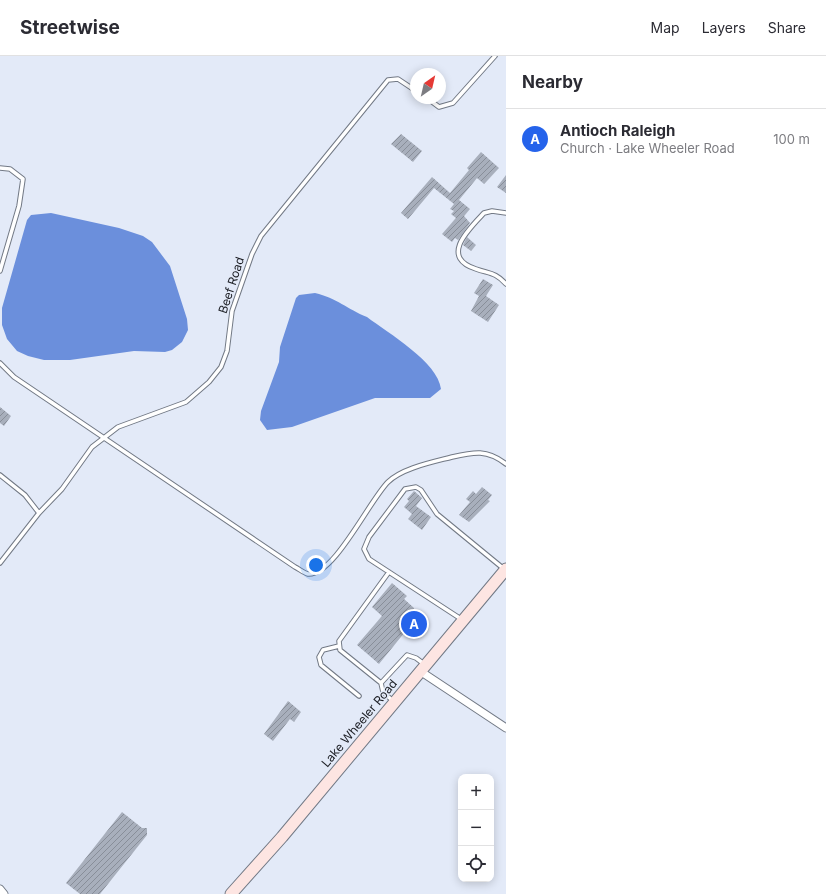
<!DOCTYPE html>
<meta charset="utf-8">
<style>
:root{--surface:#fff;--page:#f7f7f7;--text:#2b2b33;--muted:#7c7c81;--line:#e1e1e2;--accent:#2563eb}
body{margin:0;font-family:Inter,sans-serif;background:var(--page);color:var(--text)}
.controls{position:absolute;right:12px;bottom:12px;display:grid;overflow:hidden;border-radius:8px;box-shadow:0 2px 10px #0003}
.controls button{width:36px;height:36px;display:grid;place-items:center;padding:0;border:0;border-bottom:1px solid var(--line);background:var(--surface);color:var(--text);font:20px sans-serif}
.compass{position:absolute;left:410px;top:12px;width:36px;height:36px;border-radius:50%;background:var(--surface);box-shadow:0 2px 10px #0003;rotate:34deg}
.you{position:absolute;left:316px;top:509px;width:14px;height:14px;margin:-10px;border:3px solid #fff;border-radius:50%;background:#1a73e8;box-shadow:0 0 0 6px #1a73e833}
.badge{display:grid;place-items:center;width:26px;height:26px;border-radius:50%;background:var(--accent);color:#fff;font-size:13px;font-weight:700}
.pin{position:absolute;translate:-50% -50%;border:2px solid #fff;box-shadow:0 1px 4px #0006}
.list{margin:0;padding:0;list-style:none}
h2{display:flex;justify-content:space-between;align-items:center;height:52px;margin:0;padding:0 16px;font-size:17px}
h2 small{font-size:13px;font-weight:400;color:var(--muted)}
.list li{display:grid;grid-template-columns:26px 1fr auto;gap:12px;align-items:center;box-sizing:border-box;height:60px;padding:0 16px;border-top:1px solid var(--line)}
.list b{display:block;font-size:15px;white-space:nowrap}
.list p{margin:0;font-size:13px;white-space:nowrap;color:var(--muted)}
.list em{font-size:13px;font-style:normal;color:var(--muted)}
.icon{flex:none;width:22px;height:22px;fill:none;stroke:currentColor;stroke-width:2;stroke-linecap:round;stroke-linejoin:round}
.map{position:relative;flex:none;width:506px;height:838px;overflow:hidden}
header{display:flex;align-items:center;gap:24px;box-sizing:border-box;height:56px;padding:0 20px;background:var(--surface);border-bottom:1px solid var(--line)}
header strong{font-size:19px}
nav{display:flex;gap:22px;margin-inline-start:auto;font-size:14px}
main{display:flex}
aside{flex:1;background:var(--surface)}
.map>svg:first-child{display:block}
.water{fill:#6b8fdc}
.building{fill:url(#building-hatch)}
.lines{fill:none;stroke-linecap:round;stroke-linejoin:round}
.lane-casing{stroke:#727985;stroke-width:5.5}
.street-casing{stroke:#727985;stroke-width:9}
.secondary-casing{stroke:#727985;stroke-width:13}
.lane{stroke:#fff;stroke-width:3.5}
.street{stroke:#fff;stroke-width:7}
.secondary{stroke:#fde5e2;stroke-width:11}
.labels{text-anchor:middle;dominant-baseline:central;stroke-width:3;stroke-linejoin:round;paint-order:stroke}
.street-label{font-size:12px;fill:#1c1e24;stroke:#e3eaf8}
</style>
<header>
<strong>Streetwise</strong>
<nav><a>Map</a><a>Layers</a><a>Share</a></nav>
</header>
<main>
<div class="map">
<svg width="506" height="838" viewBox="0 0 506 838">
<defs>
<pattern id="building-hatch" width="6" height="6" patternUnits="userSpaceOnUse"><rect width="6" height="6" fill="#a8afbc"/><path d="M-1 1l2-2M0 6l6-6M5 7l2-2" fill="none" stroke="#888e99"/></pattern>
</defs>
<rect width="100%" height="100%" fill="#e3eaf8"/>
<path class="water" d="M51 157 119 172 143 180 152 186 170 210 187 263 188 274 182 286 172 294 165 296 134 295 70 304H44L28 300 17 295 7 283 2 269V252L27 164 31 159Z
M315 237C337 242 347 253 367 261 388 277 438 306 441 333L430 342H375L292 371 267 374 260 364 261 355 279 306 280 291 296 242 299 239Z"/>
<path class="building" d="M401 78 422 95 413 106 391 88Z
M481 96 499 112 484 128 477 122 459 144 470 153 464 160 470 167 458 184 455 182 452 186 442 178 456 162 451 158 454 155 450 153 454 148 434 132 408 163 401 157 432 121 450 137 469 114 467 112Z
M506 119V137L497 131Z
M467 181 476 189 471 195 463 189Z
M483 223 493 229 486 240 499 249 488 266 471 255 479 240 474 237Z
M0 351 11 360 4 370 0 367Z
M482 431 492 439 488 444 490 445 469 466 459 459 470 446 466 443 473 435 476 438Z
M414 435 422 442 416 450 431 461 422 474 408 463 412 458 404 451 409 445 407 443Z
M392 527 407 540 404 543 414 552 412 555 425 567 415 577 409 571 379 608 357 589 382 560 372 551Z
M288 645 301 656 294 666 290 663 273 685 264 678Z
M122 756 142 772H147V779L100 838H80L66 827Z"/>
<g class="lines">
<defs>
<path id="lane" d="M427 42 439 51 453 47 495 0
M0 112 10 113 23 123 19 150 0 215
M506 157 492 155 484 157C469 173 439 201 476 213 490 218 495 216 506 228
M0 307 14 321 295 511C299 513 304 517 308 518 334 520 369 445 388 426 402 412 433 406 452 401 474 396 487 393 506 408
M0 419 25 439 39 457
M0 507 39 457 62 433 92 391 118 371 186 346 209 326 221 311 227 295 232 255 252 198 261 180 388 24 398 23 416 35
M461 563 369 503 364 493 369 481 405 433 416 431 421 434 437 458 504 513
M339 590 323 594 319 601 321 609 359 640
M381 627 340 594 339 585 389 516
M393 645 383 636 381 627 407 599 416 602 424 608"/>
<path id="street" d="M420 615 506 672
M0 833 4 838"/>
<path id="secondary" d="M231 838 282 781 506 513"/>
</defs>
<use href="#lane" class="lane-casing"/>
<use href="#street" class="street-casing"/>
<use href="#secondary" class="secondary-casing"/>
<use href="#lane" class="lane"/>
<use href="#street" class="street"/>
<use href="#secondary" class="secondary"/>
</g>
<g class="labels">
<g class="street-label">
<text transform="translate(231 229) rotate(-72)">Beef Road</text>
<text transform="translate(359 667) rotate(-50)">Lake Wheeler Road</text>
</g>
</g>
</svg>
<div class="controls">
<button>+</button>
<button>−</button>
<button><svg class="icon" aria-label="locate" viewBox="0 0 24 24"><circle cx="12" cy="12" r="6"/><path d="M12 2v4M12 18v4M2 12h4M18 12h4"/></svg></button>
</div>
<svg class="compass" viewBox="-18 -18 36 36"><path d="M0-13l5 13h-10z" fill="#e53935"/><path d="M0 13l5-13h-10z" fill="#7c7c81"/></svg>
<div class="you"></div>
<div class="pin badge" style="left:414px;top:568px">A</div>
</div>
<aside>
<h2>Nearby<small></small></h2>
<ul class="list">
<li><span class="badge">A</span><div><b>Antioch Raleigh</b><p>Church · Lake Wheeler Road</p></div><em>100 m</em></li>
</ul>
</aside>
</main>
